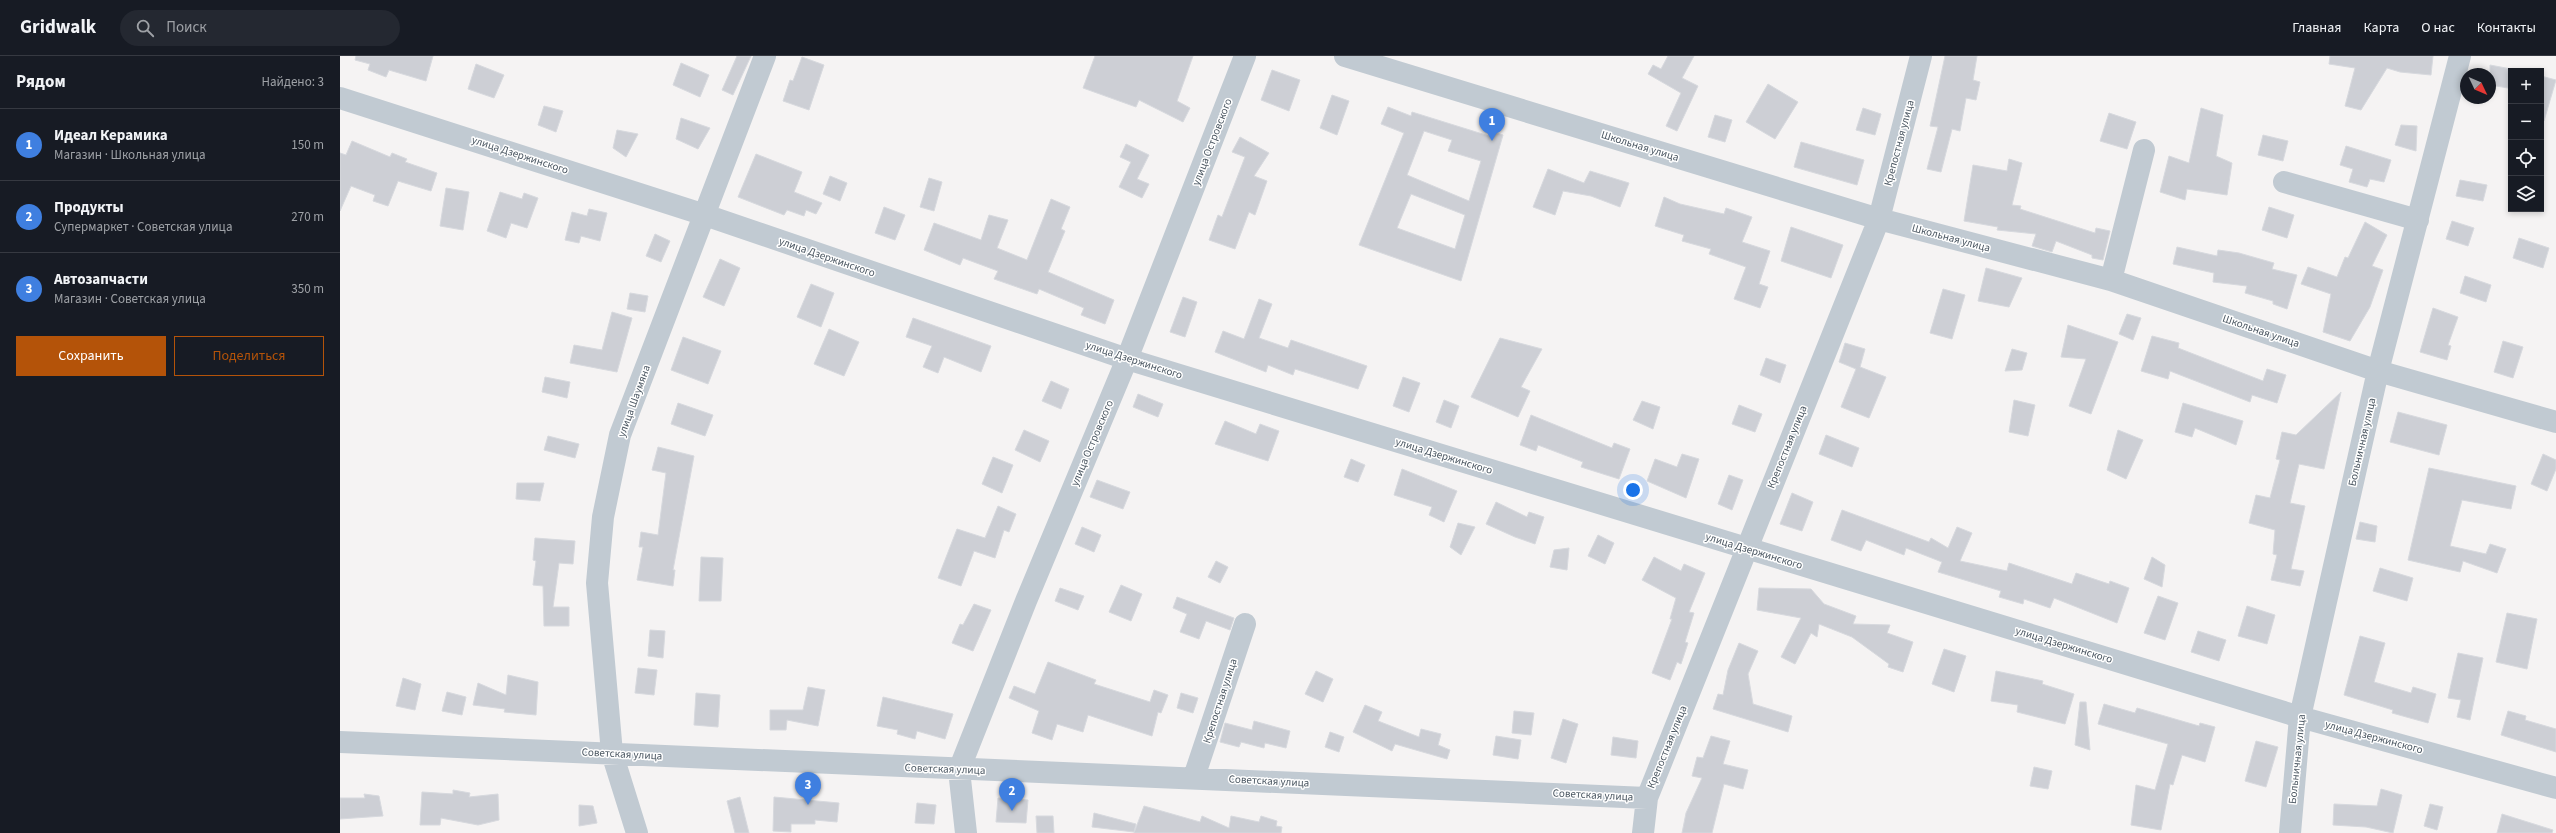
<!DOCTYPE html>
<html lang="ru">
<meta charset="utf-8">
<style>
:root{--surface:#171b24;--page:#242831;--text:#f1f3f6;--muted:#9ea1a6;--line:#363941;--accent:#b45309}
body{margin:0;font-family:"Source Sans 3",sans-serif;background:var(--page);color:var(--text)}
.controls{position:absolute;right:12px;top:12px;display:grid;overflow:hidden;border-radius:0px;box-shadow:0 2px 6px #0003}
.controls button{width:36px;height:36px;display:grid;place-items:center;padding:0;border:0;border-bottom:1px solid var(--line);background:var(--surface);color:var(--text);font:20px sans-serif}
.compass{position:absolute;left:2120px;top:12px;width:36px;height:36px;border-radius:50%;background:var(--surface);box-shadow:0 2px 6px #0003;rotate:134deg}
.you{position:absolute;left:1293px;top:434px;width:14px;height:14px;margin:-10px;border:3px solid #fff;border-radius:50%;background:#1a73e8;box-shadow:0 0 0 6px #1a73e833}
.badge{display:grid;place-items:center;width:26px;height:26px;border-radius:50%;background:var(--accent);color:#fff;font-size:13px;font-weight:700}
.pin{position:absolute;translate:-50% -33px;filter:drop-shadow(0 1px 2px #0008)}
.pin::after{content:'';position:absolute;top:21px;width:14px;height:12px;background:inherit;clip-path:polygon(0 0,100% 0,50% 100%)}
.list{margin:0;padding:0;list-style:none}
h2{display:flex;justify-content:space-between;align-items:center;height:52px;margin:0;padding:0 16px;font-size:17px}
h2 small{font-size:13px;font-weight:400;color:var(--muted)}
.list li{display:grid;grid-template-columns:26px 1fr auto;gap:12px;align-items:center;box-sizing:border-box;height:72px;padding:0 16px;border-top:1px solid var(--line)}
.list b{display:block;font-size:15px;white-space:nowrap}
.list p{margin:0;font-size:13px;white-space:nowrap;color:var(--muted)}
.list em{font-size:13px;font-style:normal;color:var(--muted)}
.actions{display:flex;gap:8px;padding:12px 16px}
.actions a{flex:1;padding:9px 0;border:1px solid var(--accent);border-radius:0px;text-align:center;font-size:14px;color:var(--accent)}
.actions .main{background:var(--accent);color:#fff}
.icon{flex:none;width:22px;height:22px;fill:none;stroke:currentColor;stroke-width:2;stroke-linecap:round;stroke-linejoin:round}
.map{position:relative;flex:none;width:2216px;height:777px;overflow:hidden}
header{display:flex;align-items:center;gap:24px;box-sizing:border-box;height:56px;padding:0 20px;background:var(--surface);border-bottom:1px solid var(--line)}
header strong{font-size:19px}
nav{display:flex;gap:22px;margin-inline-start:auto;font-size:14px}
.search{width:280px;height:36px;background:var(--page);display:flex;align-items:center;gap:10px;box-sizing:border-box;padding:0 14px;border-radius:22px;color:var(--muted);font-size:15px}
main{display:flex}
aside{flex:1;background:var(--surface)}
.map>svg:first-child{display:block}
.building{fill:#cdcfd5;stroke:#d7d9de;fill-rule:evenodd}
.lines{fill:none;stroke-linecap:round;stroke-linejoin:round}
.minor{stroke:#c1cad2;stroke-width:22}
.labels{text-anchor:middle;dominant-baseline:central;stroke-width:3;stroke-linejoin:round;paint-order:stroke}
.street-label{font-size:11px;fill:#4a5661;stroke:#fff}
</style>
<header>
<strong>Gridwalk</strong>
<div class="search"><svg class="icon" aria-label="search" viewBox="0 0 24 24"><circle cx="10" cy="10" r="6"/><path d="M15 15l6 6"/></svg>Поиск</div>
<nav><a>Главная</a><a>Карта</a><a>О нас</a><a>Контакты</a></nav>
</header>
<main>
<aside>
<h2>Рядом<small>Найдено: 3</small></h2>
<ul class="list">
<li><span class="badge" style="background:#3f7fe0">1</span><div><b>Идеал Керамика</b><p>Магазин · Школьная улица</p></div><em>150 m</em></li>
<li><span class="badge" style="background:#3f7fe0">2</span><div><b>Продукты</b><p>Супермаркет · Советская улица</p></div><em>270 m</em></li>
<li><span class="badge" style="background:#3f7fe0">3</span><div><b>Автозапчасти</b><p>Магазин · Советская улица</p></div><em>350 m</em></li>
</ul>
<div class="actions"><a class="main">Сохранить</a><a>Поделиться</a></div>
</aside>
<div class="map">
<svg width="2216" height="777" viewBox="0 0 2216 777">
<rect width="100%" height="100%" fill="#f5f3f3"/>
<path class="building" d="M16 0H93L86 25 49 14 46 21 28 14 30 8 15 4Z
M397 0H411L393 39 382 34Z
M755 0H853L837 45 850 52 843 66 799 44 796 51 743 32Z
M1328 0H1354L1342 22 1358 30 1337 75 1326 70 1341 37 1308 18 1313 9 1321 13Z
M1605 0H1637L1633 24 1640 26 1636 44 1626 42 1620 75 1612 73 1601 116 1587 113 1598 71 1590 70Z
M1990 0H2093L2091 19 2060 16 2047 12 2021 54 2005 50 2015 12 1989 8Z
M462 1 484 9 469 54 443 45 450 24 453 25Z
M341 7 369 19 360 41 333 29Z
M136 8 164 19 154 42 128 33Z
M2150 9 2171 13 2168 32 2150 29Z
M932 14 960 24 949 55 921 44Z
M2201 20 2216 24 2204 65H2201Z
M1428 28 1458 46 1435 83 1406 66Z
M992 39 1009 45 997 79 980 72Z
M204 50 223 55 216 76 198 69Z
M1048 51 1071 60 1072 56 1149 80 1150 75 1163 79 1121 225 1019 189 1064 77 1041 68ZM1084 75 1112 84 1108 95 1141 105 1129 145 1067 119ZM1071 138 1125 159 1115 193 1057 172Z
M1523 52 1541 58 1535 79 1516 74Z
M1861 52 1883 59 1876 100 1892 107 1887 139 1847 133 1845 144 1820 136 1829 100 1849 107Z
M1769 57 1796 66 1787 93 1760 85Z
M1375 59 1392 64 1385 86 1368 81Z
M341 62 370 72 358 93 336 83Z
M2061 69 2077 70 2076 95 2055 89Z
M277 74 298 78 286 101 273 92Z
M1923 79 1948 85 1943 105 1918 99Z
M900 81 929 97 914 120 927 125 915 159 909 156 895 193 869 184 878 159 882 161 905 101 892 96Z
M12 85 50 101 52 97 67 103 65 106 97 117 91 135 58 125 48 150 33 145 35 139 11 130 0 155V97L6 99Z
M1461 86 1524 104 1517 129 1454 111Z
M786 88 809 99 797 123 809 128 802 142 779 131 791 106 780 101Z
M2006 90 2051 104 2044 126 2030 123 2027 131 2009 126 2013 113 2000 109Z
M416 98 462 116 454 136 482 147 476 158 466 154 464 160 447 154 444 159 398 141Z
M1669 103 1682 107 1672 149 1681 150 1680 153 1755 177 1756 172 1770 175 1763 204 1752 202V199L1716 185 1712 196 1692 190 1696 178 1657 174 1658 171 1624 165 1633 109 1667 115Z
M1208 113 1244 127 1250 115 1289 127 1280 151 1251 140 1223 135 1215 159 1193 151Z
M490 120 507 127 500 145 483 138Z
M589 122 602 126 594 155 580 151Z
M2120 124 2147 129 2143 145 2116 140Z
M106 132 129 136 123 174 100 170Z
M160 136 182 143 184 137 198 142 187 172 171 167 166 182 147 175Z
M1324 141 1340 148 1384 158 1386 152 1412 161 1402 186 1430 195 1419 228 1428 231 1420 252 1394 243 1406 211 1369 198 1371 193 1342 185 1344 179 1315 170Z
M711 143 730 151 721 173 725 175 708 216 774 244 765 268 741 259 744 252 699 233 697 238 654 223 658 215 623 202 620 209 584 194 594 167 641 184 649 159 668 164 657 192 687 204Z
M544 151 565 159 555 184 535 177Z
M1929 151 1954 159 1947 182 1922 174Z
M249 153 267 157 260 185 241 180 239 187 225 184 232 156 247 160Z
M2112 165 2134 172 2128 190 2106 183Z
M2025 166 2047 179 2032 210 2043 214 2030 251 2010 285 1983 276 1991 238 1961 228 1968 211 1997 221 2005 201 2008 202Z
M1451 171 1503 189 1491 222 1441 205Z
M315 178 330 185 321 206 306 200Z
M2179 182 2209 192 2203 212 2173 202Z
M1837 191 1877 200 1878 194 1899 197 1934 207 1932 213 1957 219 1947 253 1933 248V245L1905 237 1907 230 1873 226 1874 217 1833 208Z
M380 203 400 212 384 250 363 241Z
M1646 212 1682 222 1669 251 1638 245Z
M2125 220 2151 229 2146 246 2120 237Z
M471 228 494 237 481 271 457 261Z
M1603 233 1625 239 1612 283 1590 277Z
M290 237 308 240 305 256 287 253Z
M843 241 857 246 845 281 830 276Z
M919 243 932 248 919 282 948 292 951 284 1027 310 1018 333 955 313 953 319 928 309 926 316 875 296 883 275 904 283Z
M2093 252 2118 261 2108 289 2111 290 2107 304 2080 296Z
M272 256 292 262 277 316 230 307 234 289 262 294Z
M1787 258 1801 262 1793 284 1779 278Z
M573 262 651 290 641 316 604 301 598 317 583 311 592 290 566 281Z
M1728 269 1778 286 1751 358 1729 350 1746 303 1721 301Z
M489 273 519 286 504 320 474 308Z
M1812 280 1839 287 1838 292 1923 325 1927 313 1946 319 1937 347 1912 339 1910 346 1830 315 1828 323 1801 315Z
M343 281 381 295 368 328 331 314Z
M1160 282 1202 293 1181 331 1190 335 1178 361 1131 341Z
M2163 285 2183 291 2173 322 2154 316Z
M1505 287 1525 293 1520 311 1546 321 1529 362 1501 351 1516 313 1499 306Z
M1672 293 1687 297 1682 314 1665 315Z
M1426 302 1446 309 1440 327 1420 319Z
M205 321 230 326 227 342 202 336Z
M1063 321 1080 327 1069 356 1053 350Z
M711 325 729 333 721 353 702 345Z
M2001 336 1984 413 1959 408 1950 447 1965 450 1951 513 1964 515 1960 530 1931 524 1937 499 1933 498 1935 474 1909 467 1916 439 1930 442 1940 404 1936 403 1942 376 1956 379Z
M798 338 823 348 818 361 793 351Z
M1104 344 1119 350 1111 372 1096 366Z
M1674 344 1695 349 1688 380 1669 376Z
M1302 345 1320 351 1313 373 1293 364Z
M338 347 373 359 365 380 331 368Z
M1843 347 1903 365 1896 389 1855 372 1852 381 1835 376Z
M1399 349 1422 358 1415 376 1392 368Z
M2058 356 2107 369 2099 399 2050 386Z
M1191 359 1272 392 1274 387 1290 393 1279 423 1241 411 1243 406 1198 389 1196 395 1180 389Z
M885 365 916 378 920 368 939 375 928 405 875 388Z
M684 374 709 385 700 406 675 394Z
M1778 374 1803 384 1786 423 1767 414Z
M1486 379 1519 392 1512 411 1479 398Z
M208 380 239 388 235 402 204 394Z
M318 391 354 400 333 514H335L333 530 297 524 303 491H299L301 476 318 479 326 417 312 414Z
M1342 398 1359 403 1346 442 1307 425 1315 403 1337 411Z
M2203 398 2216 404V413L2207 435 2191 428Z
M653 401 673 409 662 437 642 428Z
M1011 403 1025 409 1018 426 1004 421Z
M2089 412 2176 430 2171 453 2122 444 2110 490 2146 498 2150 488 2166 493 2157 517 2123 505 2120 516 2068 504Z
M1062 413 1117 435 1104 466 1089 459 1092 451 1054 439Z
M1389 419 1403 424 1392 454 1378 448Z
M757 424 790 436 783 453 750 441Z
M177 427H204L200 445 176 443Z
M1452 437 1473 446 1462 475 1440 468Z
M1156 446 1187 461 1189 456 1204 461 1195 488 1175 481 1146 468Z
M658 450 676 458 669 476 664 474 655 502 634 495 621 530 598 522 617 473 645 482Z
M1502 454 1589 486 1591 482 1608 492 1617 471 1632 477 1620 505 1667 515 1669 507 1732 528 1736 517 1769 528 1770 525 1789 532 1777 567 1714 542 1710 552 1684 543 1683 548 1659 541 1661 535 1598 516 1602 506 1566 492 1564 499 1526 484 1521 495 1491 484Z
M2020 466 2037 470 2035 486 2016 483Z
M1118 467 1135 471 1121 499 1110 491Z
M742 471 761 479 754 496 735 488Z
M1258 479 1274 487 1265 508 1248 500Z
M195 482 235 485 233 508 219 507 213 551H229V570H204L203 530 193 529 196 505 193 504Z
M1229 492 1227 514 1210 511 1214 494Z
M361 501 383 502 381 545H359Z
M1314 501 1341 515 1344 508 1365 517 1349 556 1354 557 1345 586 1348 587 1341 608 1337 606 1330 624 1312 617 1332 563H1330L1336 542 1302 524Z
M1812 501 1825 509 1822 531 1804 523Z
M876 505 888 511 880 527 868 521Z
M2040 512 2073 522 2067 545 2033 535Z
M781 529 802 538 791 565 769 556Z
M720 532 744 540 738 554 715 545Z
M1419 532 1471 533 1484 548 1516 560 1513 568 1550 569 1547 577 1573 586 1563 616 1548 611 1549 608 1512 581 1479 568 1477 581 1471 577 1455 608 1441 601 1461 562 1417 554Z
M1818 540 1838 547 1825 584 1804 577Z
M837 541 894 562 890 574 866 565 859 583 840 576 847 558 833 552Z
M634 548 651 554 633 595 612 587 620 568 623 569Z
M1907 550 1935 559 1927 588 1898 580Z
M2167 557 2197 563 2187 613 2156 606Z
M310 574 325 575 323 602 308 600Z
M1858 575 1886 584 1879 605 1851 596Z
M2020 580 2045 587 2034 626 2071 637 2073 631 2096 638 2088 667 2052 657 2053 654 2004 639Z
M1399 587 1418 595 1408 618 1413 648 1452 660 1448 676 1373 653 1378 638 1383 639 1388 614Z
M1604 593 1626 600 1614 636 1592 628Z
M2118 597 2143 602 2130 664 2117 661 2121 644 2108 642Z
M708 606 756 624 754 628 810 646 814 634 828 639 821 657 818 656 812 680 748 659 743 676 717 668 712 684 692 677 699 655 669 642 674 630 695 638Z
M298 612 317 614 314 639 295 637Z
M976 615 993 623 983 646 965 638Z
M1656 615 1703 625 1702 628 1734 638 1725 668 1677 656 1678 649 1651 645Z
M168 619 198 626 196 659 164 656 165 653 133 649 138 627 166 639Z
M63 622 81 628 75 654 56 650Z
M468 631 485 634 478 670 447 664 446 674H430V654H463Z
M107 636 126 641 122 659 102 655Z
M356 637 380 639 378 671 354 669Z
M841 637 858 642 853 657 837 652Z
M543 641 613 658 605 683 577 675 575 683 557 678 558 674 537 670Z
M1740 646H1746L1750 694 1735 689Z
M1764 648 1795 657 1797 652 1859 670 1860 667 1875 671 1865 706 1842 699 1833 729 1830 728 1821 774 1791 769 1796 729 1815 734 1828 688 1758 668Z
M1025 649 1042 656 1038 665 1079 681 1081 673 1101 678 1098 689 1110 694 1107 703 1055 688 1052 695 1013 676Z
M1174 655 1194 657 1191 679 1172 677Z
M2168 655 2186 660 2185 664 2216 673V696L2161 679Z
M1223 663 1238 668 1226 707 1211 702Z
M914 665 950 675 946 692 925 687 924 692 901 686 899 691 880 686 885 667 912 674Z
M990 676 1004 681 999 696 985 691Z
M1156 680 1181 684 1178 703 1153 699Z
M1371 680 1390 685 1383 708 1408 714 1403 733 1384 728 1372 777H1342L1346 757 1362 722 1352 720 1357 701 1363 702Z
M1273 681 1298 685 1296 702 1271 699Z
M1916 685 1938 691 1926 731 1905 725Z
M1694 711 1712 715 1708 733 1690 730Z
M2041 733 2062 739 2053 777 2026 771 1993 769 1994 748 2037 750Z
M113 734 130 737 129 741 158 738 159 764 138 769 101 762 100 769H80L82 736 113 738Z
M24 738 39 740 43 760 0 763V742H25Z
M400 741 409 777H395L387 745Z
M434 741 499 747 497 766 475 764V768H451V776L433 775Z
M658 742 688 744 686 767 656 766Z
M577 747 596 749 594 768 575 767Z
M2090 748 2103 751 2097 774 2084 770Z
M239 749 253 750 257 767 239 770Z
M804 750 860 766 862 760 889 772 891 760 919 766 921 760 937 765 936 770 942 771 941 777H794Z
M754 757 796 768 794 776 752 771Z
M2162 758 2213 774 2212 777H2157Z
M696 760H713L714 777H697Z"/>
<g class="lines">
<path class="minor" d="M1005 0 1539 163 1771 224 2038 315 2216 366
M0 42 365 159 787 303 1960 661 2216 732
M1944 126 2078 164
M1771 224 1804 94
M0 686 1307 742
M854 721 905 568
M297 777 272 697 257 527 263 461 280 379 425 0
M626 777 619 714 686 545 787 303 905 0
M1303 777 1307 742 1539 163 1581 0
M1950 777 1960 661 2038 315 2120 0"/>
</g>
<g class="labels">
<g class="street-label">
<text transform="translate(872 86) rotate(-69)">улица Островского</text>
<text transform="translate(1559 87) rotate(-75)">Крепостная улица</text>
<text transform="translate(1300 90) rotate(17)">Школьная улица</text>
<text transform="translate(180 99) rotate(18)">улица Дзержинского</text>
<text transform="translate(1611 182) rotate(15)">Школьная улица</text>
<text transform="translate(487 201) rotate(19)">улица Дзержинского</text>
<text transform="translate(1921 275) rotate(19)">Школьная улица</text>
<text transform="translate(794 304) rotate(18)">улица Дзержинского</text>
<text transform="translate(294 345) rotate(-70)">улица Шаумяна</text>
<text transform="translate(2022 386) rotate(-77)">Больничная улица</text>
<text transform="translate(752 387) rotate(-67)">улица Островского</text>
<text transform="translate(1447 391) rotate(-68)">Крепостная улица</text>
<text transform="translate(1104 400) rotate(17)">улица Дзержинского</text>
<text transform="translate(1414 495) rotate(17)">улица Дзержинского</text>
<text transform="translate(1724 589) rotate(17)">улица Дзержинского</text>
<text transform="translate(880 645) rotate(-72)">Крепостная улица</text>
<text transform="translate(2034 681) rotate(15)">улица Дзержинского</text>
<text transform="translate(1327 691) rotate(-68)">Крепостная улица</text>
<text transform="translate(282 698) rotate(3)">Советская улица</text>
<text transform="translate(1957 703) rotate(-84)">Больничная улица</text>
<text transform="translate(605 713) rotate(2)">Советская улица</text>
<text transform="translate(929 725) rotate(3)">Советская улица</text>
<text transform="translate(1253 739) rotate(3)">Советская улица</text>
</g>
</g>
</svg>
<div class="controls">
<button>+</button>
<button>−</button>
<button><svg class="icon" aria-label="locate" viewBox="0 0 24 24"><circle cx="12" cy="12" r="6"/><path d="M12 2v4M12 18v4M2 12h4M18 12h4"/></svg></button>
<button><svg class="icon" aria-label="layers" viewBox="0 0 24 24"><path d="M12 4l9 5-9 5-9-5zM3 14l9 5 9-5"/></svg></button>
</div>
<svg class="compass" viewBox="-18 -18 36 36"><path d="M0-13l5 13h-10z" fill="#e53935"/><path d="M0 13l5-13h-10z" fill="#9ea1a6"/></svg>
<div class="you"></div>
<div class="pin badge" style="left:1152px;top:85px;background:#3f7fe0">1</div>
<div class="pin badge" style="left:672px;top:755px;background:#3f7fe0">2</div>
<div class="pin badge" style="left:468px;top:749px;background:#3f7fe0">3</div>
</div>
</main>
